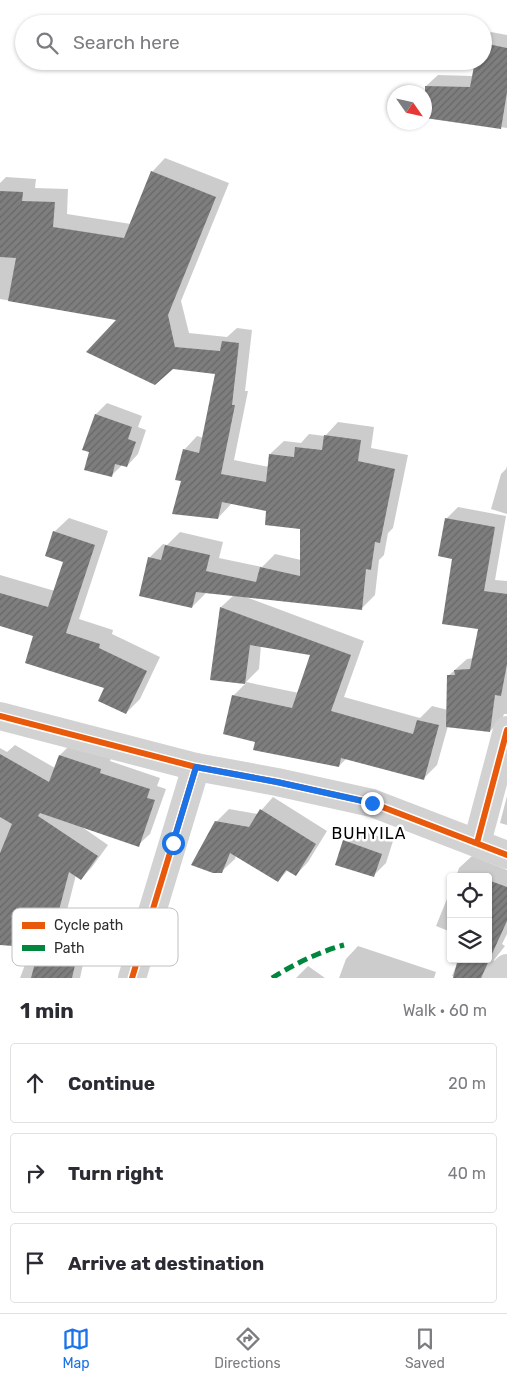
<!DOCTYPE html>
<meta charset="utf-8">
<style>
:root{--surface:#fff;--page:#f2f2f3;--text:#2b2b33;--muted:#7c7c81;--line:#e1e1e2;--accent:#1a73e8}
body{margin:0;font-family:Rubik,sans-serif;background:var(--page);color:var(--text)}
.controls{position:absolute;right:15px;bottom:15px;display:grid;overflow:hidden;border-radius:5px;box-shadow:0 1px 4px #0004}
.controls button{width:45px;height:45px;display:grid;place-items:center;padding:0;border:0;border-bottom:1px solid var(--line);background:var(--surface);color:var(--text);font:25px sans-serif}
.compass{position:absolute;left:387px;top:85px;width:45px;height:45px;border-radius:50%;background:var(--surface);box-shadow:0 1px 4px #0004;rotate:124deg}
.stop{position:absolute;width:15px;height:15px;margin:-11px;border:4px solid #1a73e8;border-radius:50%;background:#fff}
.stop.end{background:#1a73e8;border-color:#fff;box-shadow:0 1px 5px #0008}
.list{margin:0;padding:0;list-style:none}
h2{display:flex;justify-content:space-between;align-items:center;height:65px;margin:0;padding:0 20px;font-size:21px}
h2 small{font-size:16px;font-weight:400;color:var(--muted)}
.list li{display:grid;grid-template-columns:32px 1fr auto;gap:15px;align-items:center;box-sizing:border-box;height:80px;margin:0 10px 10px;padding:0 10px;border:1px solid var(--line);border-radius:5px}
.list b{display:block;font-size:19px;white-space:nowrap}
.list em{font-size:16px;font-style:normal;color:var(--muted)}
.icon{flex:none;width:28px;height:28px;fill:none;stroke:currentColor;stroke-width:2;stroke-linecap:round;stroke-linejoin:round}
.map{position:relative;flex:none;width:507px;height:978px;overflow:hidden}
.search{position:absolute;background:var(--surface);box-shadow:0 1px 4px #0004;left:15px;right:15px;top:15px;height:55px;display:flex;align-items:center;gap:12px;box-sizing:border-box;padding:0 18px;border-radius:28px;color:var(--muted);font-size:19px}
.sheet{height:335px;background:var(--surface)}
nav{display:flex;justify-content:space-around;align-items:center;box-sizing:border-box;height:70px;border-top:1px solid var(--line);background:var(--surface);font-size:14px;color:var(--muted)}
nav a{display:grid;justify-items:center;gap:2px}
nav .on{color:var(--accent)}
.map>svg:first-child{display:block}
.shadow{fill:#0003;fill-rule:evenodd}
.building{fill:url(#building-hatch)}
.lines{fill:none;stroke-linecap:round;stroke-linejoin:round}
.minor{stroke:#d2d2d2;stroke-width:28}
.tertiary{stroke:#d2d2d2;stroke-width:28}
.quiet{stroke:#00873e;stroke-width:5;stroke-dasharray:10 5;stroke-linecap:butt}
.cycleway-casing{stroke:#fff;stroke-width:9}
.cycleway{stroke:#e8590c;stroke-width:6}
.route{stroke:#1a73e8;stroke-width:6}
.labels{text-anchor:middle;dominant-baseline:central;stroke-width:5;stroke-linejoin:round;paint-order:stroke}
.quarter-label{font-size:16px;letter-spacing:1px;fill:#000;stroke:#fff}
.key{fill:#fff;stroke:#c0c0c0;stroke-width:1}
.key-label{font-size:14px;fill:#2d2d2d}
</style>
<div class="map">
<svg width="507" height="978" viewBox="0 0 507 978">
<defs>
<pattern id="building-hatch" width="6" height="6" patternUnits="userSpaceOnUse" patternTransform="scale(1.25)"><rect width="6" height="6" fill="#7e7e7e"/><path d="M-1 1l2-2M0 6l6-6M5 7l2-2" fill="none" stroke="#686868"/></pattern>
</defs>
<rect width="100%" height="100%" fill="#fff"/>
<path class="shadow" d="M491 32 507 35V128L426 117V86L438 75 474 76 483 61V40Z
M165 158 229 183 181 301 189 333 227 337 237 328 252 330 245 391H248L234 460 269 467 270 454 284 441 301 443 309 434 325 436 338 422 374 427 371 448 408 455 393 528 388 533 384 555 379 560 375 595 362 608 243 596 364 641 344 697 420 718 432 706 448 710V676L467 659 474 658 480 628 453 558 446 519 458 507 506 516 495 580 507 581V714H504L502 719 490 731 448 726 437 765 423 779 347 758 339 766 257 741 233 696 246 683 212 679 221 607 234 595 206 593 192 607 149 558 163 544 167 545 180 532 223 542 219 558 262 567 275 554 301 560V528L267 510 232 503 218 518 182 481 184 450 197 436 204 438 217 373 118 319 0 299V183L6 177 36 179 35 188 68 189 67 214 131 224 152 172ZM261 645 312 654 299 693 246 682 259 669Z
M107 403 142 416 138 427 146 430 138 454 127 466 122 465 111 476 96 414Z
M507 466V514L491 509 501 474 506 469Z
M69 518 108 531 79 619 113 630 112 634 160 657 140 699 126 713 106 687 35 635 0 625V575L55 591 65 561 54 532Z
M71 744 111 758 110 761 160 778 157 786 166 789 150 834 138 845 82 827 108 845 92 867 81 879 76 875 64 922 91 928 80 978H20L32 946 0 944V748L7 752 15 745 55 768 60 755Z
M507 796V825L500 823Z
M273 797 327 831 308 862 296 875 288 870 278 881 236 855 235 859 222 871 216 822 229 809 258 814Z
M357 829 393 841 386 863 373 876 344 841Z
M472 856 507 870V934L502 944 505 946 494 960V970L501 978H457L452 976 459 959H488V877H456L459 868Z
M451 889V932L436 926Z
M358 946 436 972 434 978H339L346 959Z
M308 966 325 978H296Z"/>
<path class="building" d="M483 43 507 48V92L501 129 425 118V86L470 87 475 61H483Z
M151 171 216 197 168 315 175 347 220 351 222 341 239 343 232 405H235L221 474 266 482 269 454 294 457 295 447 322 450 324 435 361 440 358 461 395 469 380 543 375 542 371 570 366 569 362 610 196 592 192 608 139 596 148 557 161 560 165 545 210 555 206 571 256 582 260 567 300 576V529L265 525 266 511 222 502 218 519 172 514 181 481 175 480 183 449 199 453 215 374 173 369 155 385 86 352 116 320 8 301 16 258 0 257V191L23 192 22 201 55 202 53 227 124 238Z
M95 414 132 427 128 439 136 442 127 467 115 464 112 477 84 470 89 452 82 450Z
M445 518 495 527 484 591 507 594V664L501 696 495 695 490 732 446 727 447 675H455L454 670 470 669 478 629 442 624 452 559 438 556Z
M53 531 95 545 66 633 100 644 99 648 147 671 126 714 98 701 104 688 25 663 33 636 0 626V593L48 607 63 562 45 556Z
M220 607 351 655 331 711 413 734 417 720 439 725 424 780 341 758 339 767 253 750 255 742 223 734 232 695 292 708 310 655 250 645 245 684 210 680Z
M0 754 49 782 59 755 101 769 100 773 150 789 147 798 155 800 139 847 40 813 38 816 98 856 81 880 69 872 53 933 81 939 72 978H31L39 948 0 945V853L12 824 0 817Z
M260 809 316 844 296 876 286 870 278 882 230 853 222 873H213L191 865 215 821 249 827Z
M343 840 382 854 374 877 335 865Z
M488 880 507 887V921L481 978H453L458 959H488Z"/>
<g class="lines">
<path class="minor" d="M477 843 507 730
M132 978 196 767
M497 978 507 968"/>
<path class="tertiary" d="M0 716 196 767 277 782 372 803 507 855"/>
<path class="quiet" d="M272 978C294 964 319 952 344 945"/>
<defs>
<path id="cycleway" d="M0 716 196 767 277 782 372 803 507 855
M477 843 507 730
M132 978 196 767"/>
</defs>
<use href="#cycleway" class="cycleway-casing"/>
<use href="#cycleway" class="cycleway"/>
</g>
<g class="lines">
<path class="route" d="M173 843 196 767 277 782 372 803"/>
</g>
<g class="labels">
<g class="quarter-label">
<text x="369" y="833">BUHYILA</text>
</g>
</g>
<rect x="12" y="908" width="166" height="58" rx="8" class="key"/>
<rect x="22" y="922" width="23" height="7" fill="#e8590c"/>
<rect x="22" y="945" width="23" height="6" fill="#00873e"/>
<g class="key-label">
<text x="54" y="930">Cycle path</text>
<text x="54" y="953">Path</text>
</g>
</svg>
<div class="controls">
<button><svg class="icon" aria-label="locate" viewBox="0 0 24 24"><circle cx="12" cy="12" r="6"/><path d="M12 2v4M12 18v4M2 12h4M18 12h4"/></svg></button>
<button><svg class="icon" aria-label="layers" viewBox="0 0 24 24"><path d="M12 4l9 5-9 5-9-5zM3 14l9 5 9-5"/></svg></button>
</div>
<svg class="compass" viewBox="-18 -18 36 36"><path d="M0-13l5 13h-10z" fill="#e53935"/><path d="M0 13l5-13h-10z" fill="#7c7c81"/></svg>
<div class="stop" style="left:173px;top:843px"></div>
<div class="stop end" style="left:372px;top:803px"></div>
<div class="search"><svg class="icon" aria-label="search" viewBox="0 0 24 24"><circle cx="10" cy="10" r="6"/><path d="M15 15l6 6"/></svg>Search here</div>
</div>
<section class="sheet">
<h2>1 min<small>Walk · 60 m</small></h2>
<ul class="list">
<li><svg class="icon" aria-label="ahead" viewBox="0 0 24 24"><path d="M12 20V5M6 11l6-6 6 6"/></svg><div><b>Continue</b></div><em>20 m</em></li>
<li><svg class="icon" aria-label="right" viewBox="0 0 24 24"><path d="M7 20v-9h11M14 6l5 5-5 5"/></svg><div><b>Turn right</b></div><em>40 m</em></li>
<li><svg class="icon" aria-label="arrive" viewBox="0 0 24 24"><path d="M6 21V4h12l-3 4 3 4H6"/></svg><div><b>Arrive at destination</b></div></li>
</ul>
</section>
<nav>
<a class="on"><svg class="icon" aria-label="map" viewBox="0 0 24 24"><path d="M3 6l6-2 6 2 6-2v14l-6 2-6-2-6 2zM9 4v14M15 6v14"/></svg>Map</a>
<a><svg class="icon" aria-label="directions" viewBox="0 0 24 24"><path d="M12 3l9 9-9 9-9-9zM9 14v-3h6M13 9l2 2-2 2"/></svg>Directions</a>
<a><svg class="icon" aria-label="saved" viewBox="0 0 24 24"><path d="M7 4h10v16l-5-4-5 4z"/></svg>Saved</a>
</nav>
